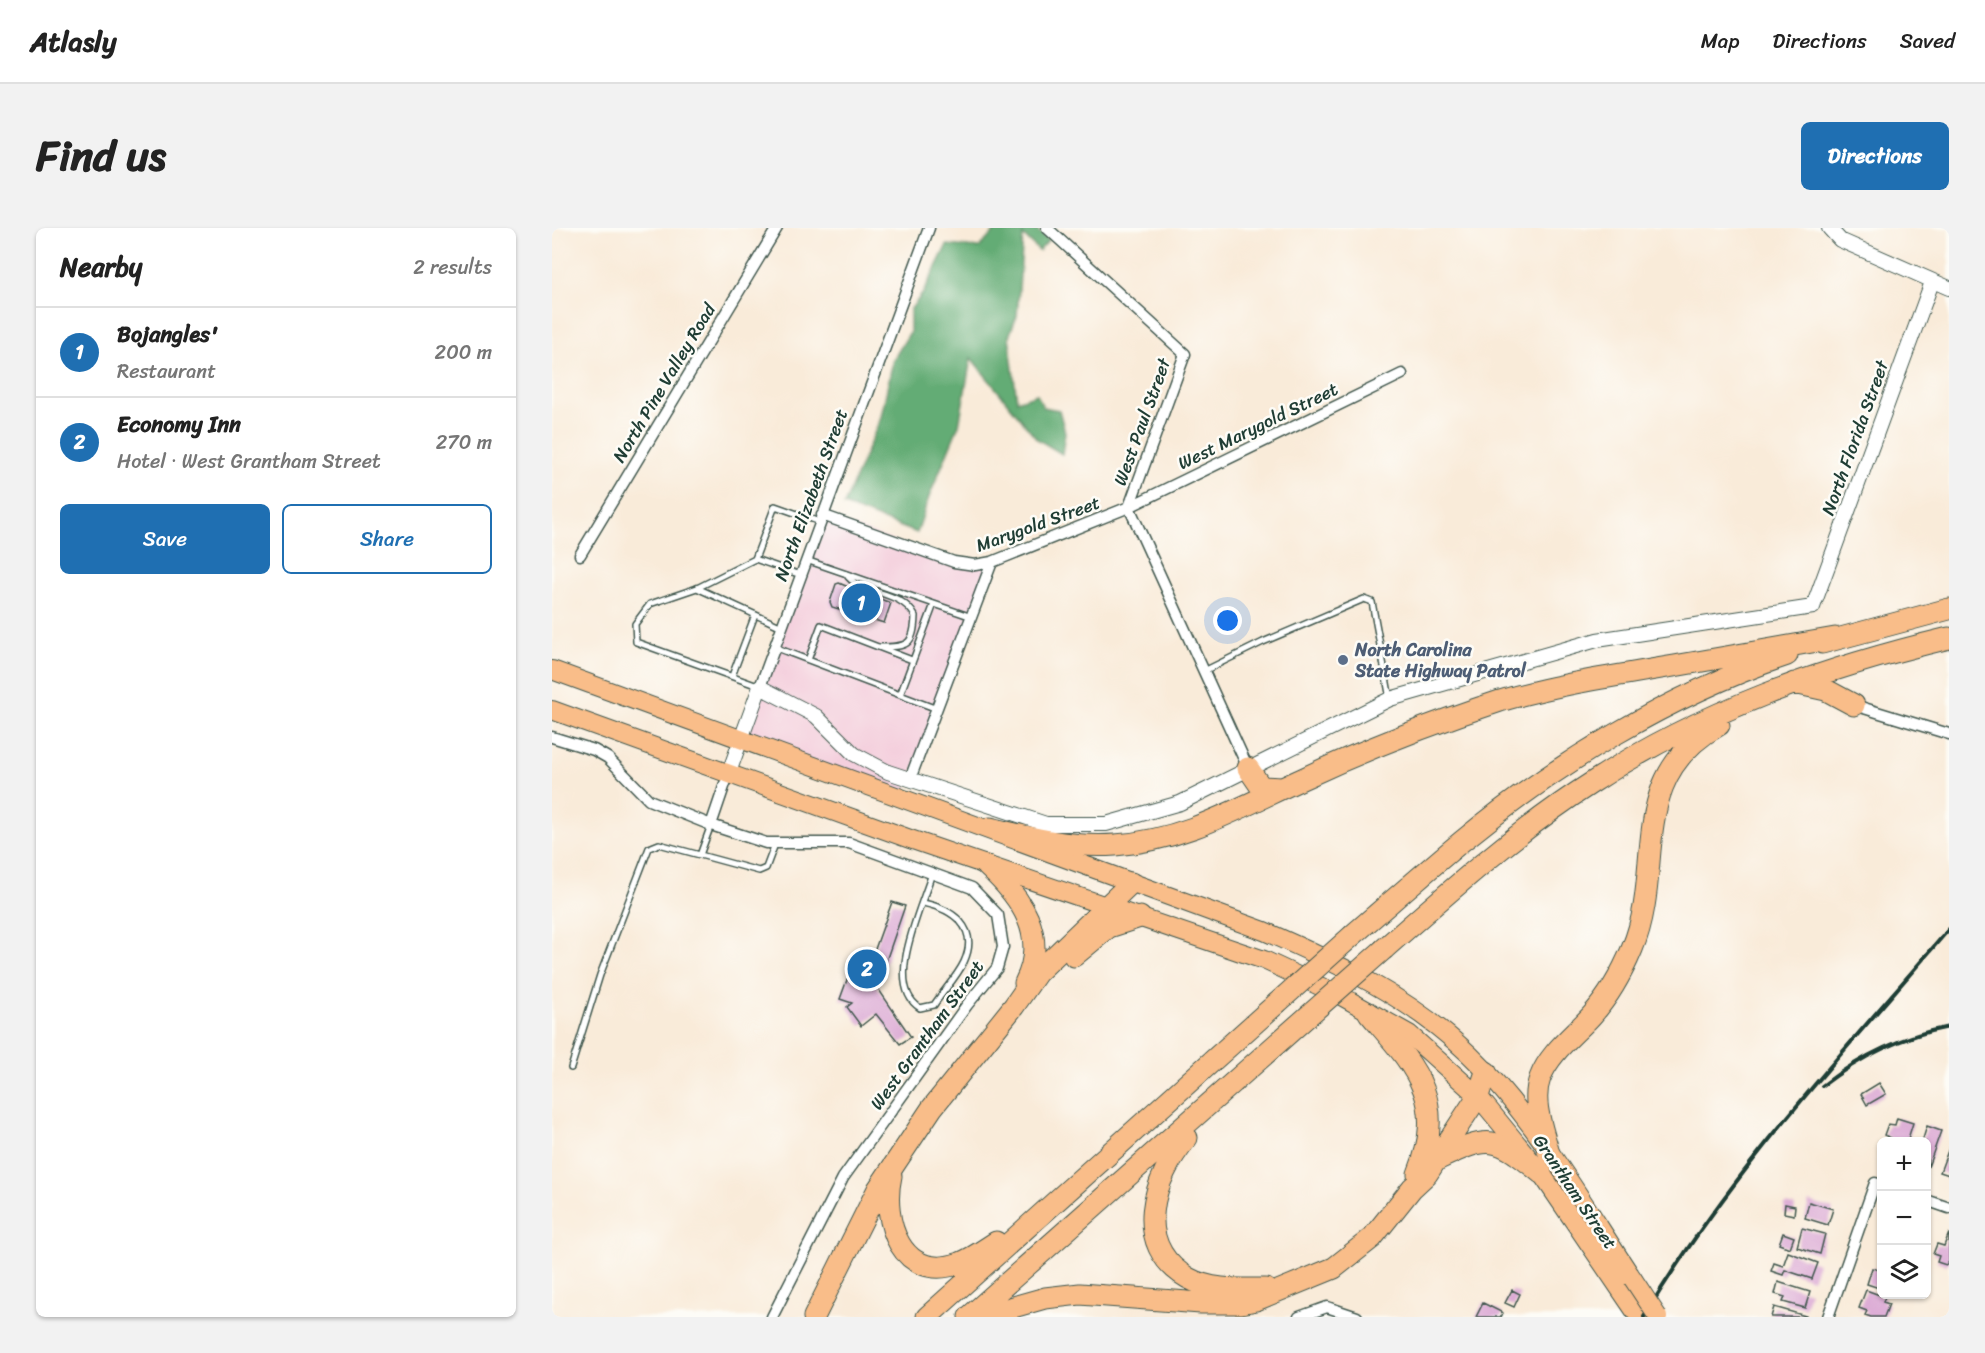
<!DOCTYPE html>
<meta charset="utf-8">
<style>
:root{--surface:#fff;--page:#f2f2f2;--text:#222;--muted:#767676;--line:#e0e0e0;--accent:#1f6fb2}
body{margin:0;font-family:Sriracha,sans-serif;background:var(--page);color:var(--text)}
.controls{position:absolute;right:18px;bottom:18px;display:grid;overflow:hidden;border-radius:9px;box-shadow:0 2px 4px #0004}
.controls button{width:54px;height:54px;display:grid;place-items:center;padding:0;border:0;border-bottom:2px solid var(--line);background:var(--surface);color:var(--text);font:30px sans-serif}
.you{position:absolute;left:676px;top:393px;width:21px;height:21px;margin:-15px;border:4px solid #fff;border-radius:50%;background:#1a73e8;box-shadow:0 0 0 9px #1a73e833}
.badge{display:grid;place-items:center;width:39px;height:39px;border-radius:50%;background:var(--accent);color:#fff;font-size:20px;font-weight:700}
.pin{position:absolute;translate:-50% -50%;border:3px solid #fff;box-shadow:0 2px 6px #0006}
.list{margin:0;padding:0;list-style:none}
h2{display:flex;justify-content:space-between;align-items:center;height:78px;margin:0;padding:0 24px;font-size:26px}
h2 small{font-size:20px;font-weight:400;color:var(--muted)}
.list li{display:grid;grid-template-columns:39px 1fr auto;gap:18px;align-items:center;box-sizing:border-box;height:90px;padding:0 24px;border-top:2px solid var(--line)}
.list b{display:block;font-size:22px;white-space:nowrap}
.list p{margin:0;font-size:20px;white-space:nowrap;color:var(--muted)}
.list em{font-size:20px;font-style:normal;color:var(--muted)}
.actions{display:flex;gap:12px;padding:18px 24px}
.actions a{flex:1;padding:14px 0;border:2px solid var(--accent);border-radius:9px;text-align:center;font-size:21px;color:var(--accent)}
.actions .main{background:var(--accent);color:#fff}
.icon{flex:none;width:33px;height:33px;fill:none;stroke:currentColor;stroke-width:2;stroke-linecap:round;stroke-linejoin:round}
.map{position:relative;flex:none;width:1397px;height:1089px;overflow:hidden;border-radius:9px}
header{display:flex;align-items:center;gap:36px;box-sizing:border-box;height:84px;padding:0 30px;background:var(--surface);border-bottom:2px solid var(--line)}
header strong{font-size:28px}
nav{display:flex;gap:33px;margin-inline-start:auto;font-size:21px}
.intro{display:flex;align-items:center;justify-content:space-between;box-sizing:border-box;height:144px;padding:0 36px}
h1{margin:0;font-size:42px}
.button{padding:15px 27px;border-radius:9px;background:var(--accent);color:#fff;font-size:21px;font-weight:700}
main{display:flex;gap:36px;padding:0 36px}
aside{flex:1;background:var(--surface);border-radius:9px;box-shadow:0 2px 4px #0004}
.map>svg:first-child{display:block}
.built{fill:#f4cfdd}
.forest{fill:#64ac74;stroke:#427454;stroke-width:1.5}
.building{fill:#dba9d4}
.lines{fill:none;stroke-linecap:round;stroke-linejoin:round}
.service-casing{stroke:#40574d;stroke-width:8}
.minor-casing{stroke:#40574d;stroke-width:13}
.tertiary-casing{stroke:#40574d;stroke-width:16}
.primary-casing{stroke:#40574d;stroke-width:20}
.motorway-casing{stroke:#40574d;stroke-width:23}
.service{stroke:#fff;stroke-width:5}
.minor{stroke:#fff;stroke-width:10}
.tertiary{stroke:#fff;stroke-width:14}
.primary{stroke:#f9bd89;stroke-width:18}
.motorway{stroke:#f9bd89;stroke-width:21}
.rail{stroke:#1f3d34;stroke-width:4}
.primary-bridge-casing{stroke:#40574d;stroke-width:20;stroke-linecap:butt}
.motorway-bridge-casing{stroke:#40574d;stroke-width:23;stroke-linecap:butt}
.primary-bridge{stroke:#f9bd89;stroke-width:18}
.motorway-bridge{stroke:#f9bd89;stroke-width:21}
.service-dot{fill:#5c6f8a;stroke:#fdfcf7;stroke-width:2}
.labels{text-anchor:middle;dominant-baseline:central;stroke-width:5;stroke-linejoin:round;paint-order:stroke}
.street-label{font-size:18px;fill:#1f3d34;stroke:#fdfcf7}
.service-label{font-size:18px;font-weight:bold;fill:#4e5e75;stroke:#fdfcf7;text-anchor:start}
</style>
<header>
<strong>Atlasly</strong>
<nav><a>Map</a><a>Directions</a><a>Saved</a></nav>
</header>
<div class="intro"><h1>Find us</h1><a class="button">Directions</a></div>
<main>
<aside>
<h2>Nearby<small>2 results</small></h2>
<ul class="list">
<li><span class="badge">1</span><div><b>Bojangles'</b><p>Restaurant</p></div><em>200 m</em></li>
<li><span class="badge">2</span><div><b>Economy Inn</b><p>Hotel · West Grantham Street</p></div><em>270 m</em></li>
</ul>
<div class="actions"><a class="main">Save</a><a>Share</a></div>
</aside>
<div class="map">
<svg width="1397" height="1089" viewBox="0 0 1397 1089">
<rect width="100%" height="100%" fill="#fdfcf7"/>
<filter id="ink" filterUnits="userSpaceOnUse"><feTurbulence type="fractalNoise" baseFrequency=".0167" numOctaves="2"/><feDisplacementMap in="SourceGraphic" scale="12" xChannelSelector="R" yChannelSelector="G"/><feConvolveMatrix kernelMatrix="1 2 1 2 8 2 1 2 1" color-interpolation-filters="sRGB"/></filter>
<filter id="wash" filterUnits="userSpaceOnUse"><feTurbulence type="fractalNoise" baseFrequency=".008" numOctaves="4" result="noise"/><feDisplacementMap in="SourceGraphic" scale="24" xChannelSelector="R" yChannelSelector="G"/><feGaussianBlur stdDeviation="1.35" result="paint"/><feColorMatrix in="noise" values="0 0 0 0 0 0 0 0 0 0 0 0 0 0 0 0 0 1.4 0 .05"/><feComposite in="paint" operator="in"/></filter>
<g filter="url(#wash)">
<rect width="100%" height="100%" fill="#f9ebd9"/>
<path class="built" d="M270 287 402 334H440L351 569 188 511Z"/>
<path class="forest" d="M442 0H482L497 12 487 23 471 7 465 88 457 108 465 173 485 166 491 179 507 182 513 204 510 226 485 211 419 130 407 197 377 269 365 305 292 277 329 189 341 132 358 104V82L371 65 395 17 427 20 442 4Z"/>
<g id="blocks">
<path class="building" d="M287 355 303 362 304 359 323 366 322 369 339 375 332 395 280 379 278 374 284 356Z
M340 674 353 678 325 759 359 809 348 816 324 786 309 798 295 779 300 775 288 771 303 730 318 735Z
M1327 855 1334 866 1315 877 1309 866Z
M1345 890 1361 895 1355 914H1338L1339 910 1332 907 1336 896 1343 897Z
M1375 898 1389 903 1376 939 1374 914H1370Z
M1397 920V947L1388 944Z
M1257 974 1281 981 1276 997 1253 990Z
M1233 976 1243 978 1242 987 1232 985Z
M1250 1000 1273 1006 1268 1026 1245 1019Z
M1231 1005 1242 1009 1238 1020 1227 1016Z
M1397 1005V1034L1394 1037 1385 1034 1387 1028 1381 1026 1385 1016 1392 1018Z
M1236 1024 1266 1035 1260 1051 1233 1042 1231 1047 1219 1043 1222 1035 1231 1038Z
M1320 1040 1330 1043V1061L1315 1056Z
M1226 1054 1258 1064 1253 1080 1231 1074 1233 1069 1223 1066Z
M960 1062 968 1066 962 1079 953 1075Z
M1314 1062 1333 1069 1331 1074 1337 1076 1332 1089H1319L1313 1087 1315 1083 1307 1080Z
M931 1075 951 1085 949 1089H924Z
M1222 1079 1254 1088V1089H1219Z"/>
</g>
</g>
<g filter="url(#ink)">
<use href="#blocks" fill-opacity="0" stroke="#40574d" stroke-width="1.5"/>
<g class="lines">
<defs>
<path id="service" d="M203 331 249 347
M254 332 420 389
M294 346C308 368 348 360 363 388 362 418 355 419 327 419
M145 360 230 399
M222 419 385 481
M256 432 269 397 360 432
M652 443 711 414 812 371 820 374 838 471
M180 448 203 387
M206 458 84 414 83 396 98 376 145 360 203 331 223 278 268 294
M348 467 382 376
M148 627 207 643 214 640 223 616
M371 675C400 681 428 699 412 734 405 749 391 763 382 777L368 780C331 757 370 679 380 645
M19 840 48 747 97 620 107 616 148 627 159 597"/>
<path id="minor" d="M495 0 633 126 577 279
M577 279 696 540
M270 287 402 334 423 337 440 334 577 279 850 146
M28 327 225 0
M208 459 377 0
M1302 477 1397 506
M0 509 42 522 56 530 97 572 159 597 214 615H297L420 660 446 687 451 719 445 740 415 777 291 950 220 1089
M358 551 440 334
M159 597 176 547
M1374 972 1397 980
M747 1089 775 1079 805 1089
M1276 1089 1323 955 1330 957"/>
<path id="tertiary" d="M1277 0 1288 12 1397 60
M176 547 208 459 264 488 302 526 336 544 494 596H554L628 575 838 471 1045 412 1261 379 1380 54"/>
<path id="primary" d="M0 442 712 703C786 735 859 770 918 827 981 888 1032 977 1081 1051
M0 482 358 611 712 732 791 769 857 806 926 868 989 945 1087 1089"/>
<path id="motorway" d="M1270 415 1397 381
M1242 455 1274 462 1302 477
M696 540 709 559 730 560
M438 600C479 610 520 620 563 617 632 613 688 579 750 551 814 521 881 495 948 473 1005 456 1064 448 1122 438 1176 429 1229 419 1283 410
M435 638C469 669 497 708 473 755
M802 706C838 675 873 644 909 614 1005 535 1117 467 1235 427
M832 721C899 662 966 602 1041 554 1149 483 1272 440 1397 410
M522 728 557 699 588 689
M817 785C863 839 896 871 866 946
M635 910C601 949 579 1017 636 1050 659 1063 689 1061 714 1061
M997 926C991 902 979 874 988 850 997 825 1023 806 1040 787 1057 768 1070 745 1080 721 1114 641 1072 550 1167 497
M885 932C939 906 943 908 989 945
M339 948C329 992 349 1056 408 1035 421 1030 433 1021 444 1014
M262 1089 326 961 380 880 462 778 485 745 579 655
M375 1089 724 776
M417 1089 755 789
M438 1089 458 1080 493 1070 528 1066 649 1075H689L704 1072 782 1040 820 1010 860 960 875 946 926 868 934 844"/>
</defs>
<use href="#service" class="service-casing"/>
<use href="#minor" class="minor-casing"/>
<use href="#tertiary" class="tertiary-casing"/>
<use href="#primary" class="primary-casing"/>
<use href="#motorway" class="motorway-casing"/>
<use href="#service" class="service"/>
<use href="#minor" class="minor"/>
<use href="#tertiary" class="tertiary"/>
<use href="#primary" class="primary"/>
<use href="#motorway" class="motorway"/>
<path class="rail" d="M1270 858C1309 828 1349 808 1397 799
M1092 1089C1176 947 1290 826 1397 701"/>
<defs>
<path id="primary-bridge" d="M1081 1051 1106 1089"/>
<path id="motorway-bridge" d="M724 776 802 706
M755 789 832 721"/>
</defs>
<use href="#primary-bridge" class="primary-bridge-casing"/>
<use href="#motorway-bridge" class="motorway-bridge-casing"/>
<use href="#primary-bridge" class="primary-bridge"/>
<use href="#motorway-bridge" class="motorway-bridge"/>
</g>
</g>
<circle class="service-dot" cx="791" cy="432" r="6"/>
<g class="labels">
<g class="street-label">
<text transform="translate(112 155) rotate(-59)">North Pine Valley Road</text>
<text transform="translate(590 194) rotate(-70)">West Paul Street</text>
<text transform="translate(706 198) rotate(-26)">West Marygold Street</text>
<text transform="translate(1303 210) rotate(-70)">North Florida Street</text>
<text transform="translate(259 267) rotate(-70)">North Elizabeth Street</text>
<text transform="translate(486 296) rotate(-20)">Marygold Street</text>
<text transform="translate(375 807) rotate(-54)">West Grantham Street</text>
<text transform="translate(1023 964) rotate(56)">Grantham Street</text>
</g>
<g class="service-label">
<text x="803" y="422">North Carolina<tspan x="803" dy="21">State Highway Patrol</tspan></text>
</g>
</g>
</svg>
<div class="controls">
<button>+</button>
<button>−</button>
<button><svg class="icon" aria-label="layers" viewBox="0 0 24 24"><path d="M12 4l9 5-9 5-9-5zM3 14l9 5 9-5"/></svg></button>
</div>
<div class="you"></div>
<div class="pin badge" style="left:309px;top:375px">1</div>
<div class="pin badge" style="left:315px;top:741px">2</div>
</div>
</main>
